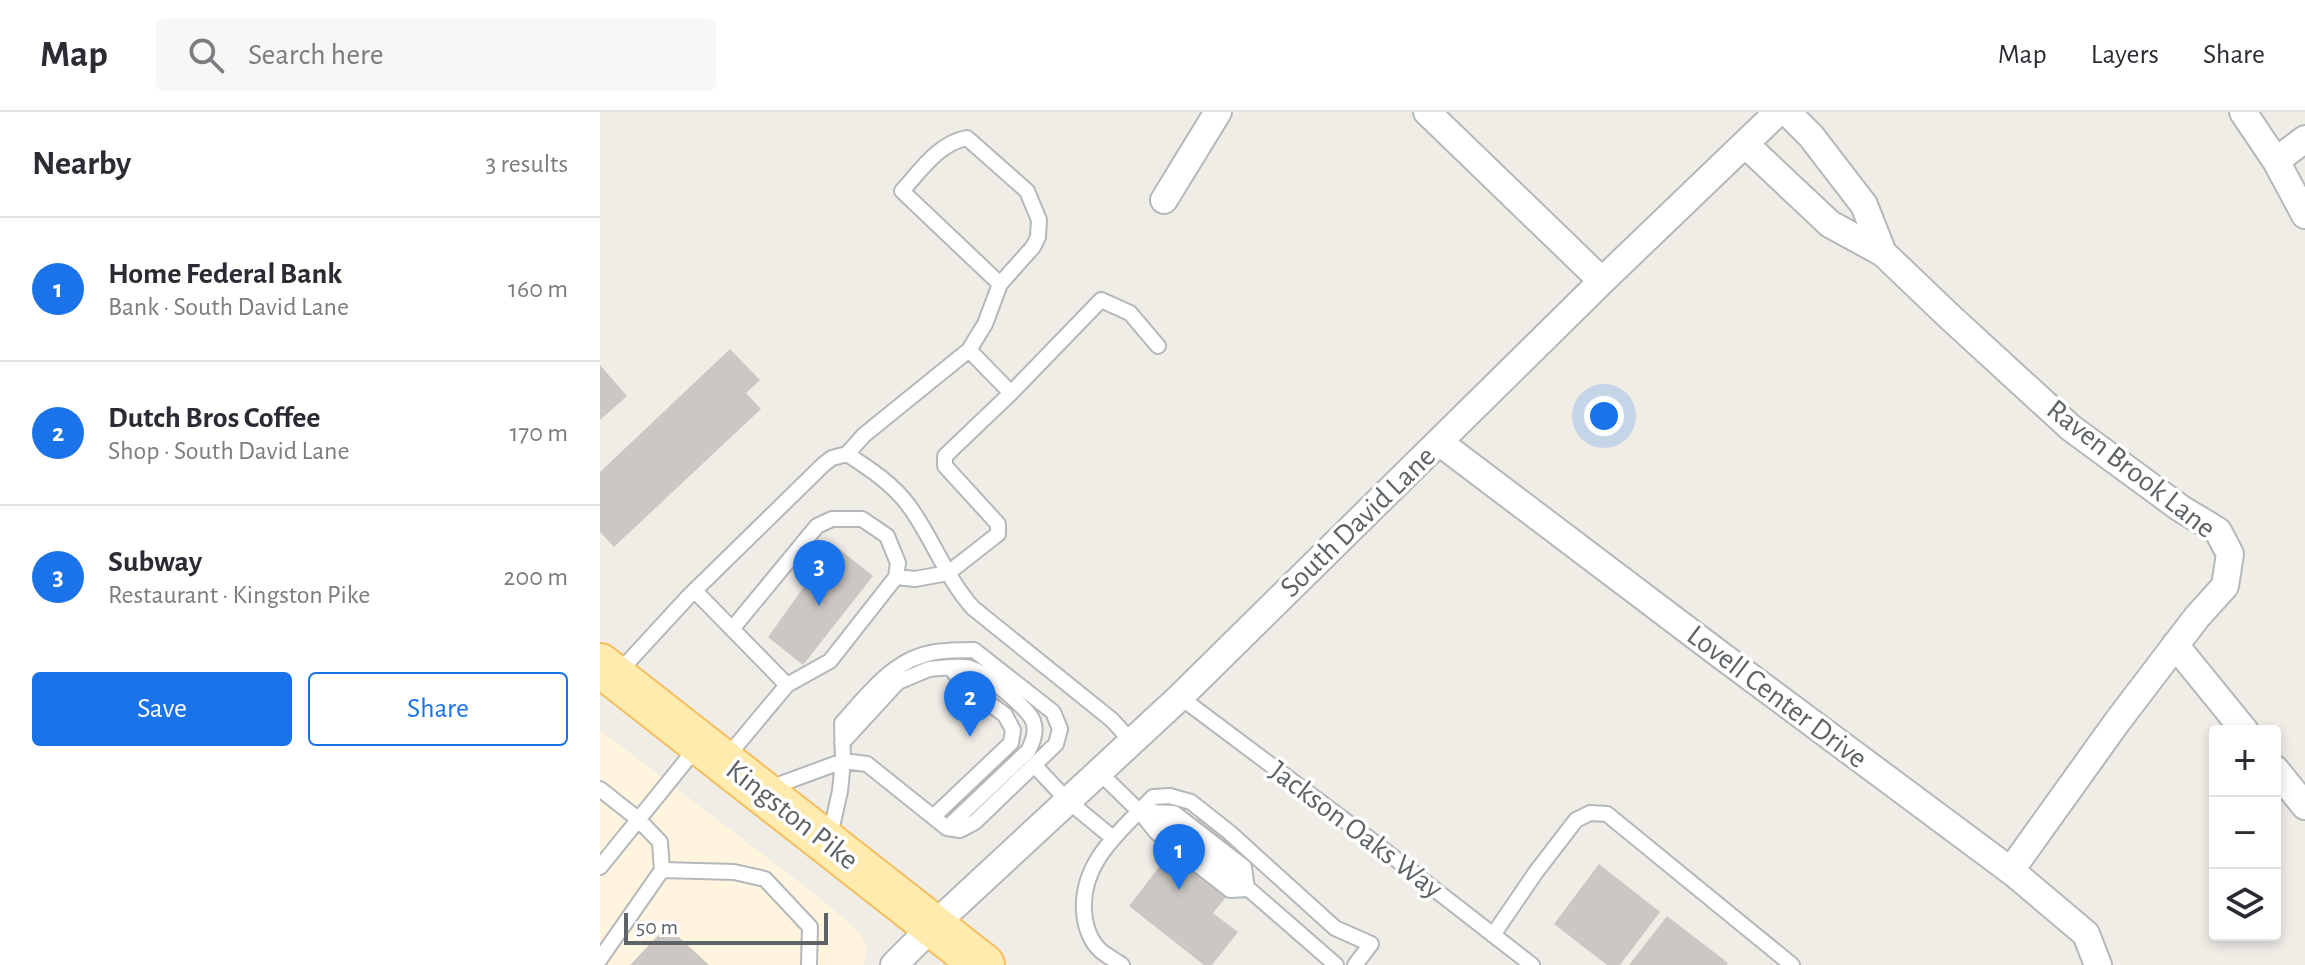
<!DOCTYPE html>
<meta charset="utf-8">
<style>
:root{--surface:#fff;--page:#f7f7f7;--text:#2b2b33;--muted:#7c7c81;--line:#e1e1e2;--accent:#1a73e8}
body{margin:0;font-family:"Alegreya Sans",sans-serif;background:var(--page);color:var(--text)}
.controls{position:absolute;right:24px;bottom:24px;display:grid;overflow:hidden;border-radius:8px;box-shadow:0 4px 12px #0003}
.controls button{width:72px;height:72px;display:grid;place-items:center;padding:0;border:0;border-bottom:2px solid var(--line);background:var(--surface);color:var(--text);font:40px sans-serif}
.scale{position:absolute;left:24px;bottom:20px;width:204px;box-sizing:border-box;padding-left:8px;border:4px solid #5e6367;border-top:0;font-size:22px;line-height:28px;white-space:nowrap;color:#5e6367;-webkit-text-stroke:6px #fff;paint-order:stroke}
.you{position:absolute;left:1004px;top:304px;width:28px;height:28px;margin:-20px;border:6px solid #fff;border-radius:50%;background:#1a73e8;box-shadow:0 0 0 12px #1a73e833}
.badge{display:grid;place-items:center;width:52px;height:52px;border-radius:50%;background:var(--accent);color:#fff;font-size:26px;font-weight:700}
.pin{position:absolute;translate:-50% -66px;filter:drop-shadow(0 2px 4px #0008)}
.pin::after{content:'';position:absolute;top:42px;width:28px;height:24px;background:inherit;clip-path:polygon(0 0,100% 0,50% 100%)}
.list{margin:0;padding:0;list-style:none}
h2{display:flex;justify-content:space-between;align-items:center;height:104px;margin:0;padding:0 32px;font-size:34px}
h2 small{font-size:26px;font-weight:400;color:var(--muted)}
.list li{display:grid;grid-template-columns:52px 1fr auto;gap:24px;align-items:center;box-sizing:border-box;height:144px;padding:0 32px;border-top:2px solid var(--line)}
.list b{display:block;font-size:30px;white-space:nowrap}
.list p{margin:0;font-size:26px;white-space:nowrap;color:var(--muted)}
.list em{font-size:26px;font-style:normal;color:var(--muted)}
.actions{display:flex;gap:16px;padding:24px 32px}
.actions a{flex:1;padding:18px 0;border:2px solid var(--accent);border-radius:8px;text-align:center;font-size:28px;color:var(--accent)}
.actions .main{background:var(--accent);color:#fff}
.icon{flex:none;width:44px;height:44px;fill:none;stroke:currentColor;stroke-width:2;stroke-linecap:round;stroke-linejoin:round}
.map{position:relative;flex:none;width:1705px;height:853px;overflow:hidden}
header{display:flex;align-items:center;gap:48px;box-sizing:border-box;height:112px;padding:0 40px;background:var(--surface);border-bottom:2px solid var(--line)}
header strong{font-size:38px}
nav{display:flex;gap:44px;margin-inline-start:auto;font-size:28px}
.search{width:560px;height:72px;background:var(--page);display:flex;align-items:center;gap:20px;box-sizing:border-box;padding:0 28px;border-radius:8px;color:var(--muted);font-size:30px}
main{display:flex}
aside{flex:1;background:var(--surface)}
.map>svg:first-child{display:block}
.commercial{fill:#fff4de}
.building{fill:#cbc8c3}
.lines{fill:none;stroke-linecap:round;stroke-linejoin:round}
.service-casing{stroke:#b4b8bb;stroke-width:18}
.minor-casing{stroke:#b4b8bb;stroke-width:30}
.primary-casing{stroke:#f5bd5c;stroke-width:46}
.service{stroke:#fff;stroke-width:14}
.minor{stroke:#fff;stroke-width:26}
.primary{stroke:#ffebad;stroke-width:42}
.labels{text-anchor:middle;dominant-baseline:central;stroke-width:7;stroke-linejoin:round;paint-order:stroke}
.street-label{font-size:30px;fill:#5e6367;stroke:#fff}
</style>
<header>
<strong>Map</strong>
<div class="search"><svg class="icon" aria-label="search" viewBox="0 0 24 24"><circle cx="10" cy="10" r="6"/><path d="M15 15l6 6"/></svg>Search here</div>
<nav><a>Map</a><a>Layers</a><a>Share</a></nav>
</header>
<main>
<aside>
<h2>Nearby<small>3 results</small></h2>
<ul class="list">
<li><span class="badge">1</span><div><b>Home Federal Bank</b><p>Bank · South David Lane</p></div><em>160 m</em></li>
<li><span class="badge">2</span><div><b>Dutch Bros Coffee</b><p>Shop · South David Lane</p></div><em>170 m</em></li>
<li><span class="badge">3</span><div><b>Subway</b><p>Restaurant · Kingston Pike</p></div><em>200 m</em></li>
</ul>
<div class="actions"><a class="main">Save</a><a>Share</a></div>
</aside>
<div class="map">
<svg width="1705" height="853" viewBox="0 0 1705 853">
<rect width="100%" height="100%" fill="#f0ede7"/>
<path class="commercial" d="M0 618 220 786 261 822 267 837 264 853H0Z"/>
<path class="building" d="M130 237 160 268 146 281 161 297 14 435 0 420V360Z
M0 253 27 284 0 308Z
M234 433 273 464 203 553 168 525Z
M597 706 634 734 607 770 626 785 613 801 638 820 612 853H604L529 794Z
M999 752 1060 800 1020 853H1007L954 812Z
M1067 804 1128 851 1127 853H1029Z
M67 814 109 853H30Z"/>
<g class="lines">
<defs>
<path id="service" d="M411 281 501 188 530 201 558 234
M247 342 264 323 369 238 385 212 400 172 302 79C321 58 339 31 367 26L427 79 439 108 438 125 433 135 400 172
M296 465 315 467 348 461 398 422V412L345 354V344L411 281 369 238
M95 479 187 573
M18 561 88 485 224 352 232 346 247 342C270 357 293 372 309 394 333 427 346 466 373 496L512 608 532 630
M580 585 775 731 932 853
M242 631 298 570 329 557 350 555 363 572 405 603 413 618 411 631 333 705
M126 646 187 573 230 549 296 465 298 451 287 424 262 407H232L217 414 132 517
M435 654 468 689 513 726
M499 660 540 700 556 720 630 778 647 777
M0 677 38 707 60 730 62 758 0 847
M167 677 243 649 267 652 347 716 360 718 375 710 456 632 460 617 453 600 374 538C362 538 349 538 336 540 294 546 269 581 242 611L243 649 240 679 229 728
M540 700 563 710 635 765 736 853
M550 700 574 701 644 755 647 777
M347 716 428 639C433 630 437 619 433 609 427 595 384 560 370 556 364 554 356 555 350 555
M0 755 97 635
M62 758 134 760 165 767 210 815 209 853
M893 823 936 760 976 708 990 701 1007 702 1192 853
M522 853C515 848 507 844 501 839 490 829 485 813 484 799 481 749 521 719 553 685L570 684 591 690 629 720 735 816 771 832 755 853"/>
<path id="minor" d="M827 0 1002 169
M1187 0 1211 24 1264 93 1283 141
M1643 0 1676 49 1705 103
M1145 32 1230 112 1283 141 1350 205 1471 316 1580 396 1618 419 1630 442 1625 474 1597 505 1517 610 1411 758
M1676 49 1705 27
M564 88 618 0
M839 330 1118 541 1415 762 1486 822 1498 853
M1575 533 1645 619
M1675 657 1705 694
M294 853 333 814 580 585 1002 169 1178 0"/>
<path id="primary" d="M0 553 383 853"/>
</defs>
<use href="#service" class="service-casing"/>
<use href="#minor" class="minor-casing"/>
<use href="#primary" class="primary-casing"/>
<use href="#service" class="service"/>
<use href="#minor" class="minor"/>
<use href="#primary" class="primary"/>
</g>
<g class="labels">
<g class="street-label">
<text transform="translate(1531 357) rotate(38)">Raven Brook Lane</text>
<text transform="translate(758 410) rotate(-44)">South David Lane</text>
<text transform="translate(1177 585) rotate(37)">Lovell Center Drive</text>
<text transform="translate(192 703) rotate(38)">Kingston Pike</text>
<text transform="translate(756 718) rotate(37)">Jackson Oaks Way</text>
</g>
</g>
</svg>
<div class="controls">
<button>+</button>
<button>−</button>
<button><svg class="icon" aria-label="layers" viewBox="0 0 24 24"><path d="M12 4l9 5-9 5-9-5zM3 14l9 5 9-5"/></svg></button>
</div>
<div class="scale">50 m</div>
<div class="you"></div>
<div class="pin badge" style="left:579px;top:778px">1</div>
<div class="pin badge" style="left:370px;top:625px">2</div>
<div class="pin badge" style="left:219px;top:494px">3</div>
</div>
</main>
